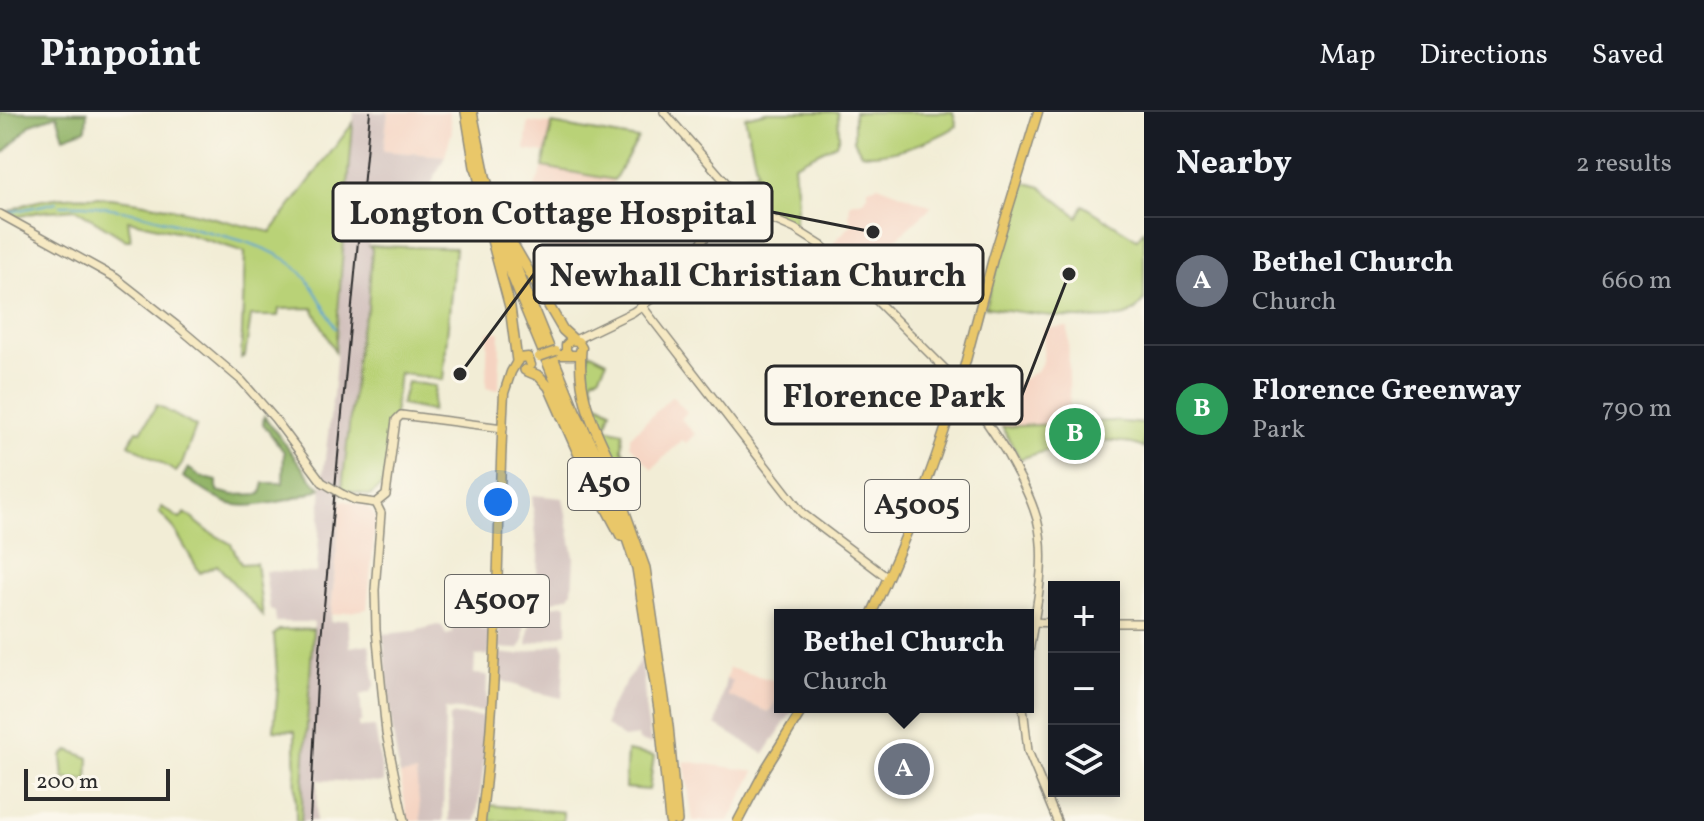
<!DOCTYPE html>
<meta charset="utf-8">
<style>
:root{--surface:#171b24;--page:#20242c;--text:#f1f3f6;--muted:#9ea1a6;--line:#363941;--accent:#b45309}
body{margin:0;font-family:Vollkorn,serif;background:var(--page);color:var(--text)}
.controls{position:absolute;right:24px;bottom:24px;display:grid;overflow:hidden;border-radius:0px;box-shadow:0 4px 12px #0003}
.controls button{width:72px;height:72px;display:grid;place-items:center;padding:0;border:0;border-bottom:2px solid var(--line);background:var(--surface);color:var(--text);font:40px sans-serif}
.scale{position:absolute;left:24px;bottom:20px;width:146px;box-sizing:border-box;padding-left:8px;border:4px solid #2b2b2b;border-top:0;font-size:22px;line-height:28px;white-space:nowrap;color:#2b2b2b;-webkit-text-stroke:6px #fbf7ec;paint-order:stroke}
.you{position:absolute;left:498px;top:390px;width:28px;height:28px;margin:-20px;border:6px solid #fff;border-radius:50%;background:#1a73e8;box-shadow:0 0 0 12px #1a73e833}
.badge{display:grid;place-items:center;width:52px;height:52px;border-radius:50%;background:var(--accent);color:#fff;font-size:26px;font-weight:700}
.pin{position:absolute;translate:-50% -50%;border:4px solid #fff;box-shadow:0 2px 8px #0006}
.popup{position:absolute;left:774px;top:497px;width:260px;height:104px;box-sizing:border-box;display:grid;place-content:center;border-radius:0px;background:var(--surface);filter:drop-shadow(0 2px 6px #0005);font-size:26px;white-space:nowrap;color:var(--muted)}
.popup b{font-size:30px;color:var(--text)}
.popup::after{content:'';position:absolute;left:50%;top:100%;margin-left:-16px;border:16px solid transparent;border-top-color:var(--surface)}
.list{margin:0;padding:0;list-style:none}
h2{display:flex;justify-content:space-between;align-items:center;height:104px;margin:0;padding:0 32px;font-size:34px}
h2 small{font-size:26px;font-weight:400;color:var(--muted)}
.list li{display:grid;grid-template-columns:52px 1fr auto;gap:24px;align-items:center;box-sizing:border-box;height:128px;padding:0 32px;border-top:2px solid var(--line)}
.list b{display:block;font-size:30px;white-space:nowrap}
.list p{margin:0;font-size:26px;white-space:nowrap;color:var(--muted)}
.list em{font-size:26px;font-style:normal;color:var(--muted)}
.icon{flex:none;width:44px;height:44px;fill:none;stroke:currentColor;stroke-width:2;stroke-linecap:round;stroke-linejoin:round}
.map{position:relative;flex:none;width:1144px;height:709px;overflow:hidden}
header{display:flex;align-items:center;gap:48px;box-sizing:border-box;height:112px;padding:0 40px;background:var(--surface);border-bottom:2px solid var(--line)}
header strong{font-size:38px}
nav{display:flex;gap:44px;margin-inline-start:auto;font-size:28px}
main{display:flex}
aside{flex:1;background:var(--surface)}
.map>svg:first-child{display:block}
.built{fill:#f5d3c1}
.industrial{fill:#d1c0bc}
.green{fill:#b9d277;stroke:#727e51;stroke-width:2}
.forest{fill:#92b468;stroke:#5e704a;stroke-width:2}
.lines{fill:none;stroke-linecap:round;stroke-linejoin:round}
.stream{stroke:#5ca4d2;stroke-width:2}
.secondary-casing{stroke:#8e8c80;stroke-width:10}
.primary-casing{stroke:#8e8c80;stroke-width:11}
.highway-casing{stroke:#8e8c80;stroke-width:12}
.secondary{stroke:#f6e9c3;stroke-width:7}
.primary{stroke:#e9c769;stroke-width:8}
.highway{stroke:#e9c769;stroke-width:9}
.rail{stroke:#2b2b2b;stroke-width:2}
.secondary-bridge-casing{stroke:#8e8c80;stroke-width:10;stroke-linecap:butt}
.primary-bridge-casing{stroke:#8e8c80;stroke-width:11;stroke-linecap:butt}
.secondary-bridge{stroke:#f6e9c3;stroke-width:7}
.primary-bridge{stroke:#e9c769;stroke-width:8}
.labels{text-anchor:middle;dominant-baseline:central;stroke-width:6;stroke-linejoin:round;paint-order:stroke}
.shield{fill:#fbf7ec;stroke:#696865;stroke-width:2}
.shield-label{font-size:30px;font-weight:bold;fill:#2b2b2b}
.leader{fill:none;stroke:#2b2b2b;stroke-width:3}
.callout-dot{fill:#2b2b2b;stroke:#fbf7ec;stroke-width:3}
.callout{fill:#fbf7ec;stroke:#2b2b2b;stroke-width:3}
.callout-label{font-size:34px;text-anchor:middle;font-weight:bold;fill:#2b2b2b}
</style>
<header>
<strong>Pinpoint</strong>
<nav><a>Map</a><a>Directions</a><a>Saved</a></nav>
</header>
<main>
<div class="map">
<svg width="1144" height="709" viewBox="0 0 1144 709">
<rect width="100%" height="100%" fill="#fbf7ec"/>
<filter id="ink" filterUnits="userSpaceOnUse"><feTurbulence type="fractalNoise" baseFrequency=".0125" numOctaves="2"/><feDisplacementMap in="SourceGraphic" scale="16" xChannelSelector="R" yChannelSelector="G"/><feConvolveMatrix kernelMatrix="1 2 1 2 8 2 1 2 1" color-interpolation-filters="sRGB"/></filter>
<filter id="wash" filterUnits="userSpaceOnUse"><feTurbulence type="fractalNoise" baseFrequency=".006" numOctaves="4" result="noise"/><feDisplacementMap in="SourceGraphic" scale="32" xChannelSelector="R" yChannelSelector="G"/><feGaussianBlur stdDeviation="1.8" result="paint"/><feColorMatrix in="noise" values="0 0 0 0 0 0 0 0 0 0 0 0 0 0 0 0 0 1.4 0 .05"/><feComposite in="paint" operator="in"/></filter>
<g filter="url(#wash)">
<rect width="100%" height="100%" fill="#f2edd6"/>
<path class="built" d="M388 0H449L452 19 445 44 383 39Z
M528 10 552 12 546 41 525 38Z
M543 55 614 68 596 108 588 140 546 136 549 94 532 82Z
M878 73 932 94 863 157 855 158 834 137V130L853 111 849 105 850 91 863 88 868 83V76Z
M1068 215 1070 310 1002 315 991 298 1014 293 1015 272 1037 259 1043 249 1044 216Z
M488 220H500L499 278 486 276Z
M672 284 687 300 681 307 695 322 686 331 682 328 652 357 630 333V325Z
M341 388 367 394 376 406 367 497 331 503Z
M729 556 780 570V583L769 600 727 584 726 567Z
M684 649 755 659 729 709H693Z
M416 661 421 709H408L400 663Z"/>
<path class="industrial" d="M354 0H388L383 39 445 44 430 75 422 80 428 86 427 101 395 99 393 125 369 127V134L372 137 368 196 360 218 342 377 330 510 348 507 350 535 369 532 375 572 370 580 360 583 362 609 359 610V616L375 615 384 671 318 668 316 709H301L314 510H276L275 500 270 498 265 459 317 461 322 370 334 275Z
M532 383 563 386 574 445 572 479 569 484 554 489 536 488 538 444Z
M500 491 526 493 523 531 518 537 498 536Z
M532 491 551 494 565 492 567 495V521L527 533Z
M473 506 476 513 480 514V517L491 518 489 543 475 544 474 562 487 563 486 600 445 597 443 709H421L416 661 400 663 392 616 383 522 415 519 437 513 442 514 446 523 453 521 452 509Z
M562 530 565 537 562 586 535 580 495 566 497 541 517 543Z
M642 545 646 601 651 632 639 629 638 624 623 626 606 613 608 599Z
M726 567 732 569 728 584 769 600 780 583V595H795L764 642 716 613Z
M453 603 486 605 483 660 476 709H449V607Z"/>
<path class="green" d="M767 0H838L839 23 836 32 794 52 797 89 794 112C764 101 751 96 742 64L757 60 745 5Z
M854 0H953L957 14C935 28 887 46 861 41L854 28Z
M353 11 335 240 313 196 279 197 278 204H251L245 244 241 246 245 140 184 121 128 108 131 128H126L76 97 38 100 17 105 8 100C78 62 198 104 271 120Z
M552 12 638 27 614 68 543 55Z
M1023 70 1041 75 1078 105 1083 93 1137 127 1144 118V188C1139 194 1133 202 1125 204 1088 212 1023 200 985 195Z
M724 74 734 86 732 97 711 112 697 86 708 88Z
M369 134 455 136 443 268 399 261 386 370 370 384 342 377 360 218 368 196 372 137Z
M589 240 607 249 599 264 593 266 591 270 594 275 589 286 611 298 606 316 623 320 622 338 641 359 629 371C611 328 578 289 589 240Z
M407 270 435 274 432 299 401 293Z
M157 293 196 315 182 352 176 360 129 332 137 318 141 319Z
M1113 309 1144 312V336C1104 319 1059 334 1020 347L1002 315Z
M162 395 180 407 185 401 208 419 231 432 241 452 256 451 263 504 217 453 200 461 173 415 159 400Z
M313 517 301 709H296L295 619 274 618 278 574 274 523 279 518Z
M69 638 89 646 88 668 64 667 62 644Z
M627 639 654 644 649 678 625 676Z
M488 693 563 700V709H485Z"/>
<path class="forest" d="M0 0H87L86 17 64 25 57 3 31 12 5 40 0 42Z
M264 304 311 367 321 376C301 387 249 399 227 391 211 385 197 373 183 365L188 356 201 365 217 369V379L233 383 261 382 264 371H283L284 340 263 312Z"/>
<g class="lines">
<path class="stream" d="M60 93C99 91 137 100 174 111 212 122 251 127 285 147 308 161 323 192 335 216
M11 100 57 90"/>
</g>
</g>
<g filter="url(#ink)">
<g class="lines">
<defs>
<path id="secondary" d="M664 0 743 90 765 104 795 117 822 134 955 267
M0 102 116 166 176 213 242 269 275 307 322 370
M642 194 802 401 888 466
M575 228 633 200 653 186 712 118 738 97 743 90
M962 281C980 298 993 320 1006 340 1018 362 1030 383 1037 407 1049 451 1034 503 1028 547
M342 382 355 388 376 391
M376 391 381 401 375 478 376 518 386 621 404 709
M376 391 386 383 396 308 401 303 503 316
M1033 510 1054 511
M1114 511H1144
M1023 595 1028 639 1057 709"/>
<path id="primary" d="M558 243H578L582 236 578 229 571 228 566 233V239L570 243
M950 274a8 8 0 1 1 16 0a8 8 0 1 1-16 0Z
M961 267 993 147 1038 0
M871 503C904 432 934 357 956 282
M481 709C500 567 496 424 504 281L511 260 519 246 528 245 531 253
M738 709 766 656 804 595"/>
<path id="highway" d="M466 0 475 55
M472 0 485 64 501 118 575 299 622 392 645 456 668 614 677 709
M475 51 486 96 505 147 572 310 617 398 637 456 659 597 670 709
M492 128 510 195 517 249
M514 134 563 218 574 228
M581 238C576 301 607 332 626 388
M525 258 539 264 549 275 583 352 621 424"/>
</defs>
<use href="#secondary" class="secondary-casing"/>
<use href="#primary" class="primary-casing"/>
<use href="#highway" class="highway-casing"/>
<use href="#secondary" class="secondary"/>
<use href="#primary" class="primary"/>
<use href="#highway" class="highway"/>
<path class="rail" d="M310 709 317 570 370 0"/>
<defs>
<path id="secondary-bridge" d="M322 370 342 382"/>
<path id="primary-bridge" d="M539 245 556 239"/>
</defs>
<use href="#secondary-bridge" class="secondary-bridge-casing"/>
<use href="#primary-bridge" class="primary-bridge-casing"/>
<use href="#secondary-bridge" class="secondary-bridge"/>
<use href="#primary-bridge" class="primary-bridge"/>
</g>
</g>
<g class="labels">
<g class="shield">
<rect x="568" y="346" width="72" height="52" rx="6"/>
<rect x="865" y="368" width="104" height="52" rx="6"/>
<rect x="445" y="463" width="104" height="52" rx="6"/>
</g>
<g class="shield-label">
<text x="604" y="372">A50</text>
<text x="917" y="394">A5005</text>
<text x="497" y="489">A5007</text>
</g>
</g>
<path class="leader" d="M873 120L772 100M460 262L534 162M1069 162L1022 283"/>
<g class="callout-dot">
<circle cx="873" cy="120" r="8"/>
<circle cx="460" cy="262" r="8"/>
<circle cx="1069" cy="162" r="8"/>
</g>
<g class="callout">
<rect x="333" y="71" width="439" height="58" rx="8"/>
<rect x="534" y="133" width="449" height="58" rx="8"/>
<rect x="766" y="254" width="256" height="58" rx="8"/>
</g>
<g class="callout-label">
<text x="553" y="112">Longton Cottage Hospital</text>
<text x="758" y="174">Newhall Christian Church</text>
<text x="894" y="295">Florence Park</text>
</g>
</svg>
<div class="controls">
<button>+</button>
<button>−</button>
<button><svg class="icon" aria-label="layers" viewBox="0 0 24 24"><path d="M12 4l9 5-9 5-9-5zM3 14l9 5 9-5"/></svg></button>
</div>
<div class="scale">200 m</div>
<div class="you"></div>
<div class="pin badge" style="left:904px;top:657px;background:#6b7280">A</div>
<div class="popup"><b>Bethel Church</b>Church</div>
<div class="pin badge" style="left:1075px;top:322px;background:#2e9e5b">B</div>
</div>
<aside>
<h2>Nearby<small>2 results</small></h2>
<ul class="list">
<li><span class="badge" style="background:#6b7280">A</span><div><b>Bethel Church</b><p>Church</p></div><em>660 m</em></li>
<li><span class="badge" style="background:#2e9e5b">B</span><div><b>Florence Greenway</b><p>Park</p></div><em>790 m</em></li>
</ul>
</aside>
</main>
